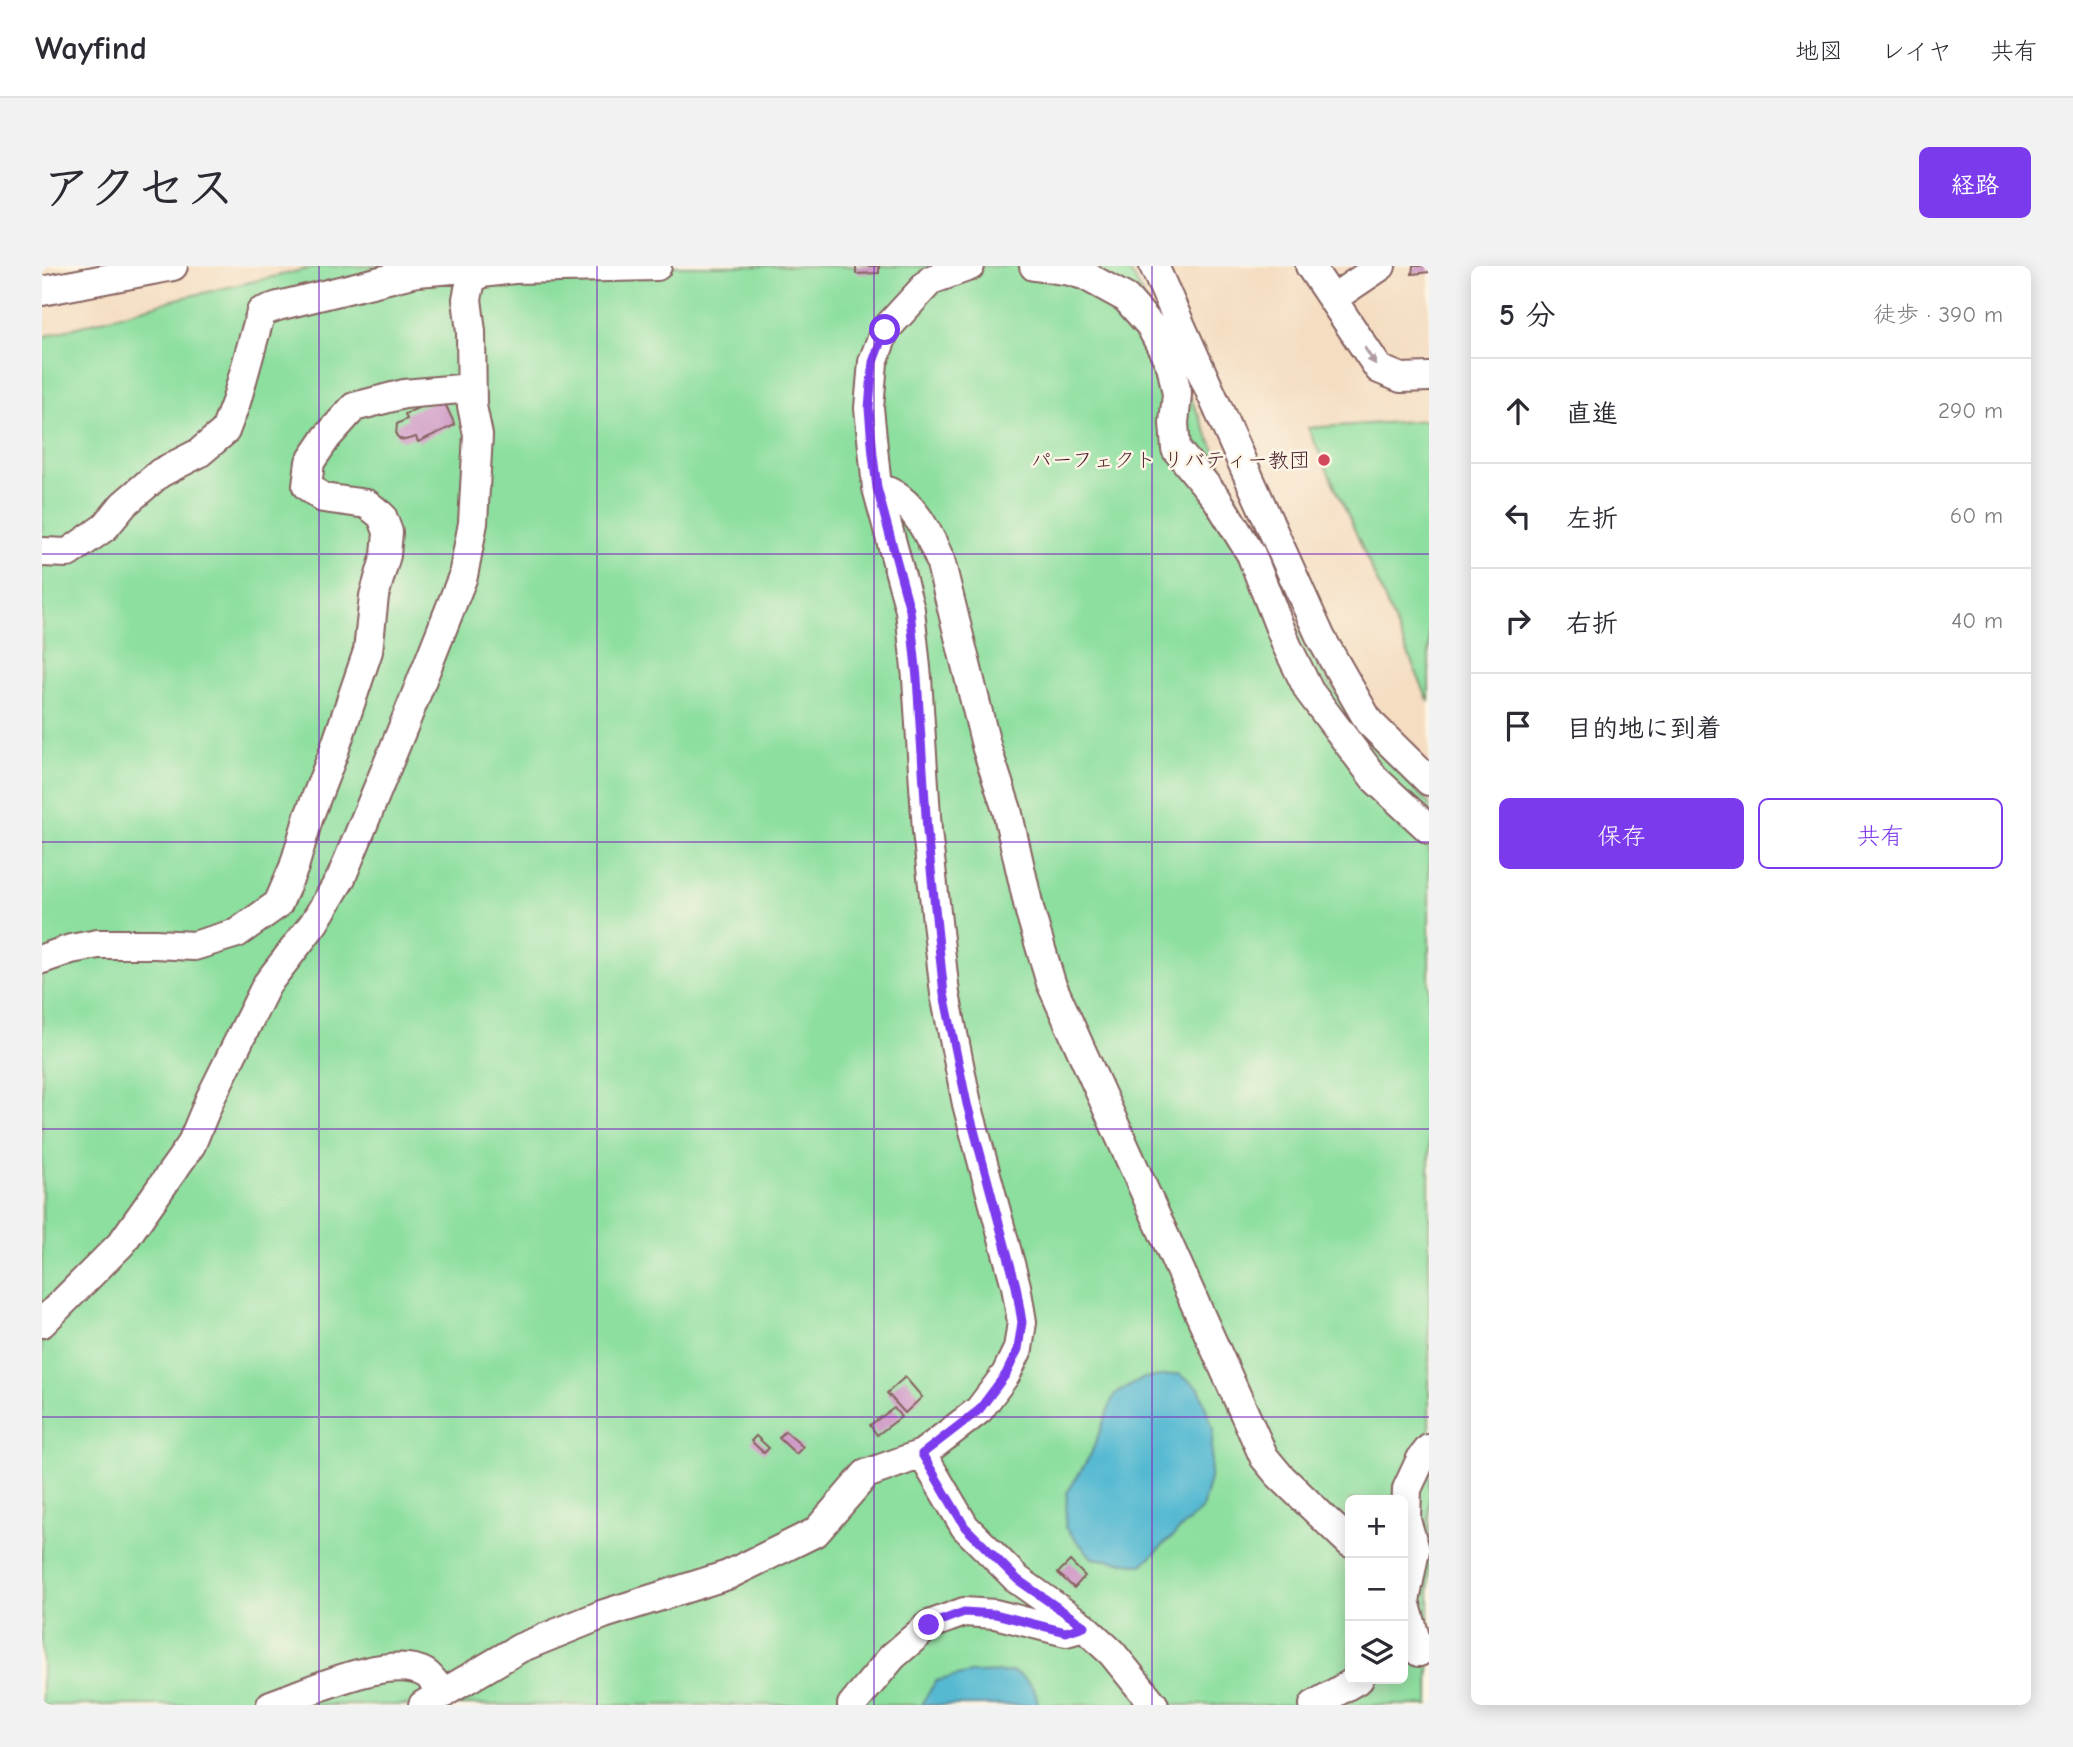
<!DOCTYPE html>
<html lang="ja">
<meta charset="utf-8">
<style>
:root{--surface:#fff;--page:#f2f2f3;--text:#2b2b33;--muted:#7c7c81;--line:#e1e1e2;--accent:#7c3aed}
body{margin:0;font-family:"Comic Neue","Klee One",sans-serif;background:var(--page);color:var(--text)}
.controls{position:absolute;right:21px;bottom:21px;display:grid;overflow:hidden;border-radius:10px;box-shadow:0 4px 18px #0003}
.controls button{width:63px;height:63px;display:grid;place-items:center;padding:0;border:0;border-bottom:2px solid var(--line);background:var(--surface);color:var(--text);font:35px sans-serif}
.stop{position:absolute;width:21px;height:21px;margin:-16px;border:5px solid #7c3aed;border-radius:50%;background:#fff}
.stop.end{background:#7c3aed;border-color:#fff;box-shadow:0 2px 7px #0008}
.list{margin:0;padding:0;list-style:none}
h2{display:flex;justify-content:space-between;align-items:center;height:91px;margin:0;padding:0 28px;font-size:30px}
h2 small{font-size:23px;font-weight:400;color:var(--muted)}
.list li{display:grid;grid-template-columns:46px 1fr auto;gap:21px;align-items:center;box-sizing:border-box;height:105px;padding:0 28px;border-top:2px solid var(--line)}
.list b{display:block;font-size:26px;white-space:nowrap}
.list em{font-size:23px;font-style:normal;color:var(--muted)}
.actions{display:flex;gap:14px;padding:21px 28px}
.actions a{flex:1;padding:16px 0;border:2px solid var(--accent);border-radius:10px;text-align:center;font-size:24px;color:var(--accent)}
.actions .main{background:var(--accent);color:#fff}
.icon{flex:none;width:38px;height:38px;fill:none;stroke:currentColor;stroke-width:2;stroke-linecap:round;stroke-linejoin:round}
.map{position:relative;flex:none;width:1387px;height:1439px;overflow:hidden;border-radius:10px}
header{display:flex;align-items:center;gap:42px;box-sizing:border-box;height:98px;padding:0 35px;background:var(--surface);border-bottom:2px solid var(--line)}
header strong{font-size:33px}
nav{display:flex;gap:38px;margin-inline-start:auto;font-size:24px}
.intro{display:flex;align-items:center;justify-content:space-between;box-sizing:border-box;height:168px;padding:0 42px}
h1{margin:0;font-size:49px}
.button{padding:18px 32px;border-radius:10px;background:var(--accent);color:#fff;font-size:24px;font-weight:700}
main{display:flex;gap:42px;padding:0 42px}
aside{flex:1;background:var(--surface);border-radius:10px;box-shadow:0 4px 18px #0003}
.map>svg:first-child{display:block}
.green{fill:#8cdf9f;stroke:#6b7f65;stroke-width:2;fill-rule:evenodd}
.water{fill:#54b9d2;stroke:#4f6c7e;stroke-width:2}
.building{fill:#c98ec3}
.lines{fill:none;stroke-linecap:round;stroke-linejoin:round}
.minor-casing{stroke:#866260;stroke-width:32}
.minor{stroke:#fff;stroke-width:28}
.oneway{fill:#ae9aa0}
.route{stroke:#7c3aed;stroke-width:9}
.grid{fill:none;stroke:#7b2cbf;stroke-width:2;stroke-opacity:0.55}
.poi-dot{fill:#d1495b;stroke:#fcf5e5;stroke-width:2.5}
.labels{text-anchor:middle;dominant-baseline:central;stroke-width:5;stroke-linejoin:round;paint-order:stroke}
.poi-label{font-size:21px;fill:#4a1f2b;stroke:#fcf5e5;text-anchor:end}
</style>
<header>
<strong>Wayfind</strong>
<nav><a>地図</a><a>レイヤ</a><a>共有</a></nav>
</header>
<div class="intro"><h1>アクセス</h1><a class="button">経路</a></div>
<main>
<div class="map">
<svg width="1387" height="1439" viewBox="0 0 1387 1439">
<rect width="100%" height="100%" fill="#fcf5e5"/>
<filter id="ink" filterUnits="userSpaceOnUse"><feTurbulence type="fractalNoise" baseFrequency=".0143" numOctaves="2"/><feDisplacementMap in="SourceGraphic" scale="14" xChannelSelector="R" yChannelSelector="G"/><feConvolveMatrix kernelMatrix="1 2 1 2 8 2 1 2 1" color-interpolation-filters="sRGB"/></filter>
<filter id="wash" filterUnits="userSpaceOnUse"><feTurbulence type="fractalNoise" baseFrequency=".00686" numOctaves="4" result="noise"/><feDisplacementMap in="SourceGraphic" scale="28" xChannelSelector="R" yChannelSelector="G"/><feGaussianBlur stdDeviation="1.57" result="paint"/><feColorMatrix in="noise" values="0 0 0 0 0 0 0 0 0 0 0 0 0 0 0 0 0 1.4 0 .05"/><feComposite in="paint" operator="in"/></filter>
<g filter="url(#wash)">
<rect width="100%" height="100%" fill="#f4ddc1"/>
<path class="green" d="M278 0H1081L1092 11 1263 377 1317 463 1387 538V1439H0V71L135 33ZM1308 1234H1361V1413H1308Z
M1387 154V436L1311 260 1266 162Z"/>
<path class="water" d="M1137 1108 1157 1122 1171 1163 1168 1213 1160 1243 1100 1299 1050 1292 1023 1261 1025 1227 1049 1188 1072 1129 1102 1112Z
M971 1406C985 1413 995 1422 996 1439H879L894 1415 928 1407Z"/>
<g id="blocks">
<path class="building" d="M814 0H837V7L814 8Z
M1371 0H1387V6L1370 8Z
M400 131 413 159 376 176 374 171 363 174 358 173 354 169 355 158 365 153 363 148Z
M863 1111 880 1131 863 1147 845 1127Z
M852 1142 859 1151 835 1169 828 1159Z
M743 1165 761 1181 754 1188 737 1172Z
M714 1170 727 1182 722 1187 709 1175Z
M1028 1295 1043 1310 1032 1322 1016 1307Z"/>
</g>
</g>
<g filter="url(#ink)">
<use href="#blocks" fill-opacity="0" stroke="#866260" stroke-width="2"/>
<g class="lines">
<defs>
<path id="minor" d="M992 0 1028 5 1042 9 1084 32 1108 59 1129 99 1135 128 1132 157 1134 183 1175 233 1209 288 1245 380 1267 425 1333 513 1387 563
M1112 0 1279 372 1327 456 1387 515
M1268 0 1337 103 1359 112 1387 111
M0 25 131 0
M1290 33 1339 0
M835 222C867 227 887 267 898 294L945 483 965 544 988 646 1009 717 1222 1191 1237 1209 1308 1277
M0 286 26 287 63 261 82 238 118 207 157 187 183 165 194 136 219 46 236 40 375 6 424 2 440 7
M0 693 29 683 56 678H113L152 680 195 667 236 638 252 601 267 550 290 491 326 385 332 330 344 289 346 266 340 250 325 238 281 232 265 220 268 196 285 171 312 141 362 128 429 122
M0 1057 79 978 149 879 168 833 225 718 272 657 299 612 364 454 421 310 431 257 436 169 430 140 429 66 425 33 429 14 440 7 472 3 615 0
M880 1188 923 1261 976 1314 1042 1361 1070 1387 1112 1439
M1377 1386 1363 1335 1373 1284 1364 1254 1365 1223 1379 1193 1387 1183
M229 1439C267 1426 347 1387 383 1407 390 1411 396 1422 401 1428
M381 1439 478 1382 562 1348 686 1309 774 1266 824 1208 880 1188 937 1144 964 1108 976 1083 980 1056 974 1020 925 838 903 728 885 565 875 412 868 344 835 222 827 142 831 96 843 64 889 14 928 0
M810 1439 850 1391 887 1359 922 1346 953 1348 1024 1366 1042 1361
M1272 1439 1317 1413"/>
</defs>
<use href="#minor" class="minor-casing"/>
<use href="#minor" class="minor"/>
</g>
<defs><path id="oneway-solid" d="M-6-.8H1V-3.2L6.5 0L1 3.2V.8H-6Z" transform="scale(1.75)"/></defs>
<use class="oneway" href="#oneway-solid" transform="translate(1328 90) rotate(57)"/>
</g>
<g class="lines" filter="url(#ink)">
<path class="route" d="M843 64 831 96 827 142 831 189 835 222 868 344 875 412 885 565 902 728 925 838 974 1020 980 1056 976 1083 964 1108 937 1144 880 1188 923 1261 976 1314 1042 1360 1024 1366 953 1348 922 1346 887 1359"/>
</g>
<path class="grid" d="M277 0V1439M555 0V1439M832 0V1439M1110 0V1439M0 288H1387M0 576H1387M0 863H1387M0 1151H1387"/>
<circle class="poi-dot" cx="1282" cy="194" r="7"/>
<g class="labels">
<g class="poi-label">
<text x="1268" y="194">パーフェクト リバティー教団</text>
</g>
</g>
</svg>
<div class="controls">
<button>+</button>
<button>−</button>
<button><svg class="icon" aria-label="layers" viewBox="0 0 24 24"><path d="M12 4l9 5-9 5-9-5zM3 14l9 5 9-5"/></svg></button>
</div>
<div class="stop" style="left:843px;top:64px"></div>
<div class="stop end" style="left:887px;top:1359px"></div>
</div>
<aside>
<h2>5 分<small>徒歩 · 390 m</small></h2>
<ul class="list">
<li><svg class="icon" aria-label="ahead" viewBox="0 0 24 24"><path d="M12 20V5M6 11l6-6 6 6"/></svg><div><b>直進</b></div><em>290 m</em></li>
<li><svg class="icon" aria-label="left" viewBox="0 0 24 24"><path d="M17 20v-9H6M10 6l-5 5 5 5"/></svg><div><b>左折</b></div><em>60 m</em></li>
<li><svg class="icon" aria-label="right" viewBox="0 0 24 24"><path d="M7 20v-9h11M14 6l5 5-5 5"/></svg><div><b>右折</b></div><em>40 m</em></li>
<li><svg class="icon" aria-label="arrive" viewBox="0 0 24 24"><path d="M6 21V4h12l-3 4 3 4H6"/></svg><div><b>目的地に到着</b></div></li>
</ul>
<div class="actions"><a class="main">保存</a><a>共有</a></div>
</aside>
</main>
